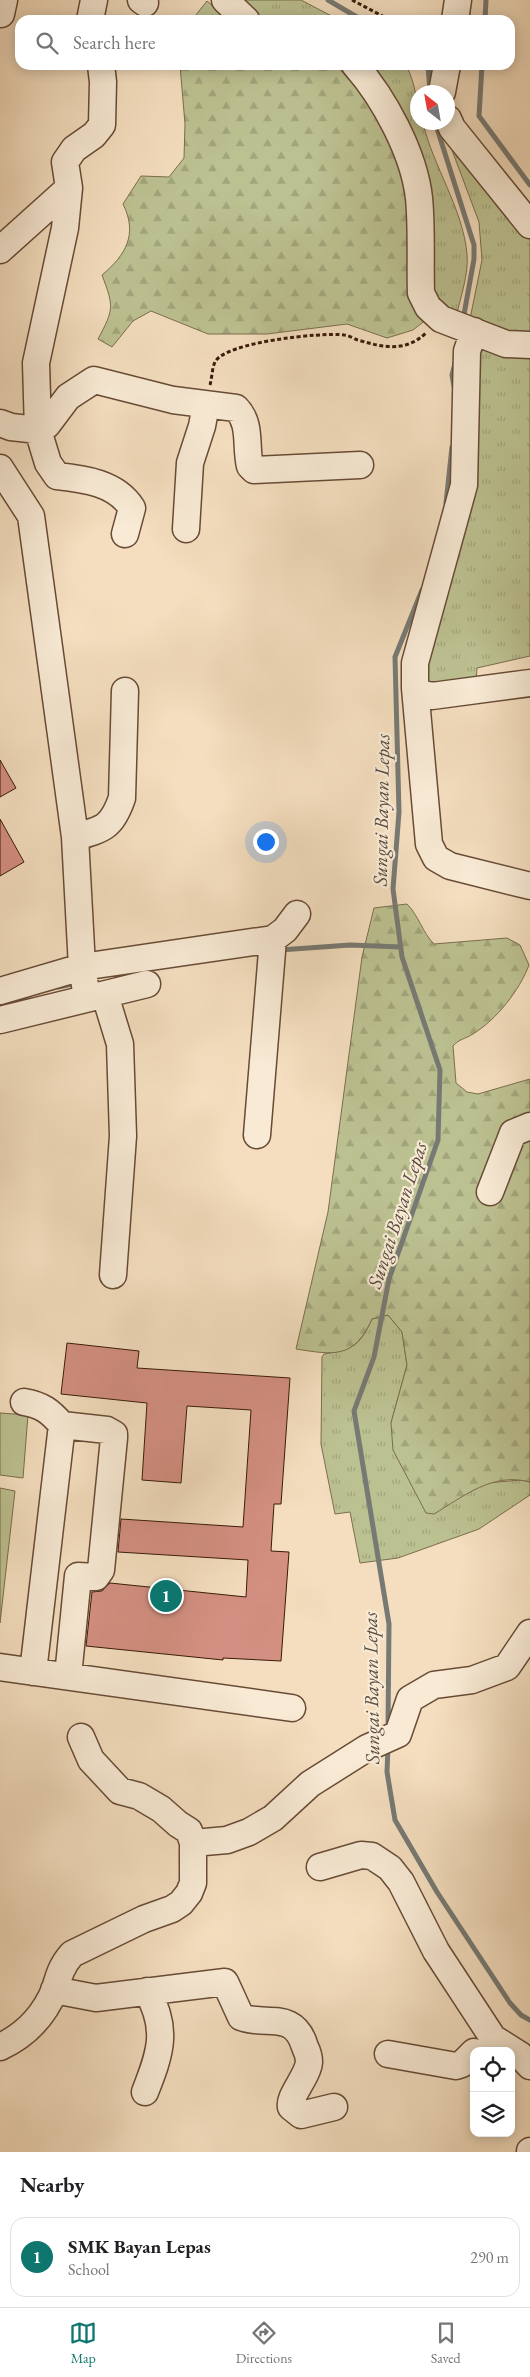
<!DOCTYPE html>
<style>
:root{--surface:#fff;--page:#f6f6f6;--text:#202124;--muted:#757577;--line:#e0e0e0;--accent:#0f766e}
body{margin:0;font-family:"EB Garamond",serif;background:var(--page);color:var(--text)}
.controls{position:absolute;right:15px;bottom:15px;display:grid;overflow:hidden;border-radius:10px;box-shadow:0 2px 12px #0003}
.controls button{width:45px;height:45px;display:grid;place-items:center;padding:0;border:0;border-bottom:1px solid var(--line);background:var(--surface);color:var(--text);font:25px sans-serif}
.compass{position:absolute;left:410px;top:85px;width:45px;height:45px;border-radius:50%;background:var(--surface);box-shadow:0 2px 12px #0003;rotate:329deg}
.you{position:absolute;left:265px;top:841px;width:18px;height:18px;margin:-12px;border:4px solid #fff;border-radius:50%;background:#1a73e8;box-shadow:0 0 0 8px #1a73e833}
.badge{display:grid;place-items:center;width:32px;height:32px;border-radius:50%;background:var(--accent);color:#fff;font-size:16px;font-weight:700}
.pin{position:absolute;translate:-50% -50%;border:2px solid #fff;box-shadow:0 1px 5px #0006}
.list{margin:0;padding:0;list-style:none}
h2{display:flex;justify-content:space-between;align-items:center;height:65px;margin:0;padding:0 20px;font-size:21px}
h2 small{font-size:16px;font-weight:400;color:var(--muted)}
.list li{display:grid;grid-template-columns:32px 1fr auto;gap:15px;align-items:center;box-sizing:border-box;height:80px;margin:0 10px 10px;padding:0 10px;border:1px solid var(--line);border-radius:15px}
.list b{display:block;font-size:19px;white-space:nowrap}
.list p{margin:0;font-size:16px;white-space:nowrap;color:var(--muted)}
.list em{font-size:16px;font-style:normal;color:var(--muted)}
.icon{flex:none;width:28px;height:28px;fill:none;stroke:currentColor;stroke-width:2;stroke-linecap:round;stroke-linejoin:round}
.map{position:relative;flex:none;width:530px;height:2152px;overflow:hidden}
.search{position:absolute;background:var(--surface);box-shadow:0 2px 12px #0003;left:15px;right:15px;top:15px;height:55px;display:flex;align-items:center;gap:12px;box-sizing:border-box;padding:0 18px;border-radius:15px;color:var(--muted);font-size:19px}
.sheet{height:155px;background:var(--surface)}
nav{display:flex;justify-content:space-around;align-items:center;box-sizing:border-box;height:70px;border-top:1px solid var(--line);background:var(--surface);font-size:14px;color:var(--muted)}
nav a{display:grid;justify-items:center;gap:2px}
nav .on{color:var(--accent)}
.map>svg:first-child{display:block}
.grass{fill:url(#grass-tufts);stroke:#7b6e4d}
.forest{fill:url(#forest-firs);stroke:#7b6e4d}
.pitch{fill:#bcc191;stroke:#7b6e4d}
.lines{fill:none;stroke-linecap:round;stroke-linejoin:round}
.stream{stroke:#777a74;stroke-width:5}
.building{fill:#d38f81;stroke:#3a1a09}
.minor-casing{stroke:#684b36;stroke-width:29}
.path{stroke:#3a1a09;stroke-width:3;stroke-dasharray:4 2.5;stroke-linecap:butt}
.minor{stroke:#f8ead5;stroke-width:26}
.labels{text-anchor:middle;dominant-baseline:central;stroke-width:4.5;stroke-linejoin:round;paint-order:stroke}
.water-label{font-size:20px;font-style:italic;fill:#584a3e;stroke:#f8ead5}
</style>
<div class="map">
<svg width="530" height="2152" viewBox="0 0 530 2152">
<defs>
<pattern id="grass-tufts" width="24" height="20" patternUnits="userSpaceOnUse" patternTransform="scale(1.25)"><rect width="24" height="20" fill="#bcc191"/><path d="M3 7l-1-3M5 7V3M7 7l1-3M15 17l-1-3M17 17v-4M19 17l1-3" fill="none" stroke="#a2a57c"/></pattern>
<pattern id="forest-firs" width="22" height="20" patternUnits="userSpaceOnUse" patternTransform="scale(1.25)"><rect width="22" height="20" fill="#bcc191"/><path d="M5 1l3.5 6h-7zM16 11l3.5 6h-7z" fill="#a2a57c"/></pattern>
</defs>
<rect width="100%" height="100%" fill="#f4debf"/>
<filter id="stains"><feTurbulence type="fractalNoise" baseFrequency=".004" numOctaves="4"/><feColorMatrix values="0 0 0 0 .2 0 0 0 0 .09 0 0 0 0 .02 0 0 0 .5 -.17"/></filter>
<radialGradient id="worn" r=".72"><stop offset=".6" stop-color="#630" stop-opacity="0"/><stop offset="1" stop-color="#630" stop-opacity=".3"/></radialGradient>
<path class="grass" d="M234 0H301L339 20H264L252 17Z
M364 65H406C416 85 417 100 418 122L423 123C433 166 463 209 467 254 469 274 460 298 456 318L438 306Z
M444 129 530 237V656L477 668 476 683 433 684 427 680 423 669 430 657 470 508V319L482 260 479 222Z
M388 1315 402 1332 407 1365 391 1423 462 1496 487 1483 521 1480 530 1482V1495L479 1529 398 1558 360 1563 350 1512 335 1514 321 1444 322 1357 324 1354C353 1349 359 1347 372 1319Z"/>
<path class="forest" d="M207 1 229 20H192Z
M180 65H336L361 93 384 128 401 165 427 319 413 330 387 338 347 324 267 334H208L151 311 133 321 112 347 98 339C114 309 114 307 102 275 126 255 138 234 123 204L141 176 169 177 184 158 185 124Z
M407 904C419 916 422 932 434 944L507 938 520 945 529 965C519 991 497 1019 473 1034 465 1039 459 1039 453 1046L456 1083 467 1092 478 1094 530 1079V1482C493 1472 464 1496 434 1514L426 1513 393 1450 391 1423 407 1365 402 1332 388 1315 372 1319C354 1359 334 1355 296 1349L328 1212 362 957 374 908Z"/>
<path class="pitch" d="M0 1413 28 1415 23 1478 0 1475Z
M0 1488 15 1491 0 1623Z"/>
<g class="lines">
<path class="stream" d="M328 0 362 20
M485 20 486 0
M428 65 430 92
M482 65 479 116 530 185
M435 122 474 245V259L463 320
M454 386 452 375 455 363
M446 503 452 447
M280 950 350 945 401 947
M58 987 77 983
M388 1728 389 1624 354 1411 374 1357 389 1279 438 1140 440 1070 402 957 393 889 399 812 395 657 422 590
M388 1747 387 1772 395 1820 437 1892 510 2003 521 2015 530 2020"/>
</g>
<path class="building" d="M0 760 16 788 0 797Z
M0 819 24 862 0 876Z
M67 1343 139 1351 137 1368 290 1378 281 1504H274L271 1551 289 1552 281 1661 223 1658V1660L86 1646 92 1592 102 1591 110 1583 246 1597 248 1560 118 1552 121 1519 243 1527 251 1410 187 1406 181 1483 142 1480 147 1403 61 1394Z"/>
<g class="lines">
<defs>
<path id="minor" d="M141 0 145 3
M225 0 246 20
M1 14 4 0
M90 20 94 0
M455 20 458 0
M101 65 103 82 102 125 94 135 74 149 65 162 69 188 65 228 36 363 38 430 48 463 57 476C85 479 116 483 132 508L125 534
M355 65C384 98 414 153 419 198 422 229 420 262 421 293L428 307 441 319 506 344 530 345
M442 92 447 65
M448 119 452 128 530 225
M0 250 69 188
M474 331 467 351 464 485 415 663V688L429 844 436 858 450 866 530 886
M0 423 11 427 38 430 47 425 68 397 94 380 173 400 236 408C252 424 245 446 250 466L254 470 360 465
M0 468 31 516 75 837 82 967 87 998
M186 529 190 463 202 426 206 405
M415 688 423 694 432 696 530 683
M75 837C104 829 112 827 122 798L125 691
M0 991 82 967 273 939 285 930 297 914
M105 995 120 1044 123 1136 113 1275
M0 1020 147 984
M257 1135 273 939
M490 1192 513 1133 530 1126
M24 1402C42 1405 50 1411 62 1425L33 1672
M62 1425 107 1430 114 1434V1438L101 1570 96 1577 78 1576 68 1676
M0 1667 292 1708
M193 1843 227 1840 249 1832 273 1818 310 1784 367 1748 398 1734 410 1699 434 1685 472 1680 507 1667 530 1633
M320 1867 361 1855 372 1856 390 1868 401 1882 436 1951 493 2038 520 2055 530 2066
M54 1990 96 1998 225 1982 241 2017C266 2027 294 2009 305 2047 307 2051 309 2057 309 2062 308 2076 288 2097 291 2107L301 2115 334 2107
M0 2047C26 2035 44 2016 55 1989 59 1975 62 1965 72 1954L144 1919 172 1909 181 1903 189 1893 193 1883V1843L189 1831 178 1824 161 1809 139 1796 120 1791 91 1760 81 1737
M388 2054 456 2066 462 2064 474 2052
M145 2092C160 2054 169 2029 147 1991
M530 2152V2151"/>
</defs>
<use href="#minor" class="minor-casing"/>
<path class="path" d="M352 0 390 20
M210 385C212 378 212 368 215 362 225 342 322 332 344 335 349 335 354 339 358 340 384 348 406 352 426 333"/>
<use href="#minor" class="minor"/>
</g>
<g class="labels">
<g class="water-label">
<text transform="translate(381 810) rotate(-89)">Sungai Bayan Lepas</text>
<text transform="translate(397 1215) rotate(-72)">Sungai Bayan Lepas</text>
<text transform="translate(371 1688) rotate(-91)">Sungai Bayan Lepas</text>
</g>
</g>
<rect width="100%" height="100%" filter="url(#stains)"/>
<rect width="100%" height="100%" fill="url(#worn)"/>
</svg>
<div class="controls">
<button><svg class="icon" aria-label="locate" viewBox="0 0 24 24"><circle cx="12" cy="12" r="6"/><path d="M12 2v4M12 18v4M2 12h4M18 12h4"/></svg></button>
<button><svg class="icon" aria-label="layers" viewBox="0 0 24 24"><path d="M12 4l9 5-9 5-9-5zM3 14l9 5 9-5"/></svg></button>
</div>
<svg class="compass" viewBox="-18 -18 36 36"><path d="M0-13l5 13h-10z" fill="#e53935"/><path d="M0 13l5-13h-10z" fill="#757577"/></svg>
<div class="you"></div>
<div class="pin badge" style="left:166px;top:1596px">1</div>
<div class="search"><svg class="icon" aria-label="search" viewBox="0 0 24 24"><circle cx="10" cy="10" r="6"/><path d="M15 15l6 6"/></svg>Search here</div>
</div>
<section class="sheet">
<h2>Nearby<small></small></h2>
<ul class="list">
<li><span class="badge">1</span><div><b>SMK Bayan Lepas</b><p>School</p></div><em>290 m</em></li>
</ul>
</section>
<nav>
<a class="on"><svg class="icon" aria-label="map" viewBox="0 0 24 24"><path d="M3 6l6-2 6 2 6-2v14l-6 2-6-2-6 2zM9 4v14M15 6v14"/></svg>Map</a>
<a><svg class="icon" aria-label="directions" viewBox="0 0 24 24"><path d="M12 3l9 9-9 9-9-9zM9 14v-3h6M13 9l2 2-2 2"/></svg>Directions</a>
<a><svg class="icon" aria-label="saved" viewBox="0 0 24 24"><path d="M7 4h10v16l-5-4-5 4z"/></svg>Saved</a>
</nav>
